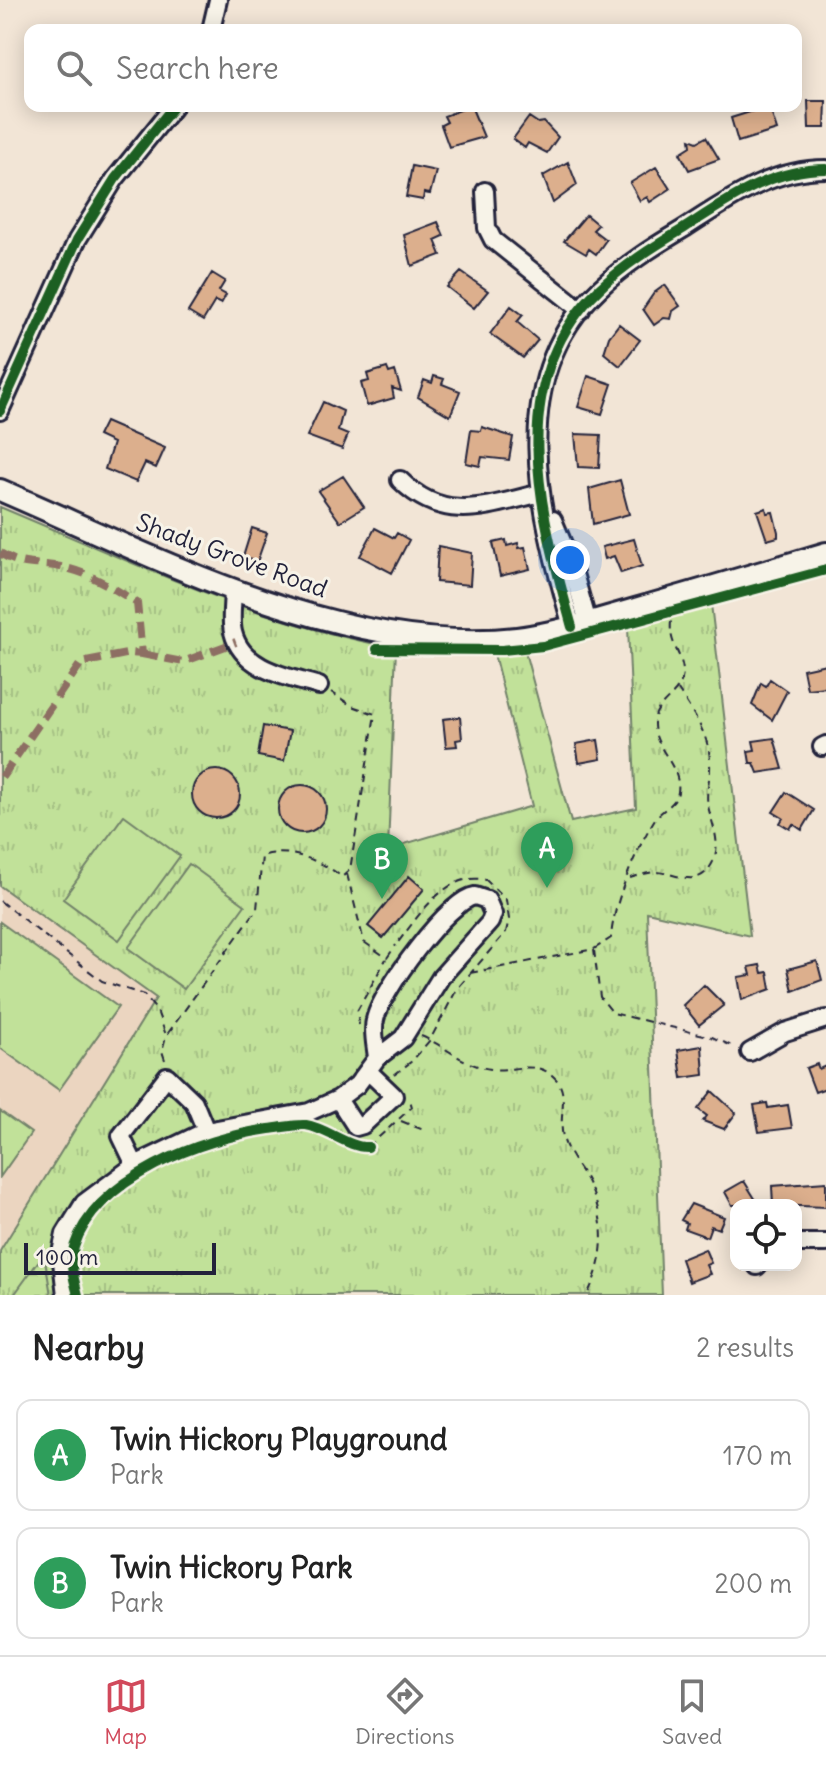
<!DOCTYPE html>
<style>
:root{--surface:#fff;--page:#f2f2f2;--text:#222;--muted:#767676;--line:#e0e0e0;--accent:#d1495b}
body{margin:0;font-family:Delius,sans-serif;background:var(--page);color:var(--text)}
.controls{position:absolute;right:24px;bottom:24px;display:grid;overflow:hidden;border-radius:16px;box-shadow:0 4px 20px #0003}
.controls button{width:72px;height:72px;display:grid;place-items:center;padding:0;border:0;border-bottom:2px solid var(--line);background:var(--surface);color:var(--text);font:40px sans-serif}
.scale{position:absolute;left:24px;bottom:20px;width:192px;box-sizing:border-box;padding-left:8px;border:4px solid #22223b;border-top:0;font-size:22px;line-height:28px;white-space:nowrap;color:#22223b;-webkit-text-stroke:6px #f7f3e8;paint-order:stroke}
.you{position:absolute;left:570px;top:560px;width:28px;height:28px;margin:-20px;border:6px solid #fff;border-radius:50%;background:#1a73e8;box-shadow:0 0 0 12px #1a73e833}
.badge{display:grid;place-items:center;width:52px;height:52px;border-radius:50%;background:var(--accent);color:#fff;font-size:26px;font-weight:700}
.pin{position:absolute;translate:-50% -66px;filter:drop-shadow(0 2px 4px #0008)}
.pin::after{content:'';position:absolute;top:42px;width:28px;height:24px;background:inherit;clip-path:polygon(0 0,100% 0,50% 100%)}
.list{margin:0;padding:0;list-style:none}
h2{display:flex;justify-content:space-between;align-items:center;height:104px;margin:0;padding:0 32px;font-size:34px}
h2 small{font-size:26px;font-weight:400;color:var(--muted)}
.list li{display:grid;grid-template-columns:52px 1fr auto;gap:24px;align-items:center;box-sizing:border-box;height:112px;margin:0 16px 16px;padding:0 16px;border:2px solid var(--line);border-radius:16px}
.list b{display:block;font-size:30px;white-space:nowrap}
.list p{margin:0;font-size:26px;white-space:nowrap;color:var(--muted)}
.list em{font-size:26px;font-style:normal;color:var(--muted)}
.icon{flex:none;width:44px;height:44px;fill:none;stroke:currentColor;stroke-width:2;stroke-linecap:round;stroke-linejoin:round}
.map{position:relative;flex:none;width:826px;height:1295px;overflow:hidden}
.search{position:absolute;background:var(--surface);box-shadow:0 4px 20px #0003;left:24px;right:24px;top:24px;height:88px;display:flex;align-items:center;gap:20px;box-sizing:border-box;padding:0 28px;border-radius:16px;color:var(--muted);font-size:30px}
.sheet{height:360px;background:var(--surface)}
nav{display:flex;justify-content:space-around;align-items:center;box-sizing:border-box;height:112px;border-top:2px solid var(--line);background:var(--surface);font-size:22px;color:var(--muted)}
nav a{display:grid;justify-items:center;gap:4px}
nav .on{color:var(--accent)}
.map>svg:first-child{display:block}
.built{fill:#ebd5c0}
.grass{fill:url(#grass-tufts);stroke:#72826a;stroke-width:2}
.forest{fill:url(#forest-firs);stroke:#72826a;stroke-width:2}
.pitch{fill:#c1e199;stroke:#72826a;stroke-width:2}
.building{fill:#dcaf8d;stroke:#22223b;stroke-width:2}
.lines{fill:none;stroke-linecap:round;stroke-linejoin:round}
.minor-casing{stroke:#22223b;stroke-width:22}
.major-casing{stroke:#22223b;stroke-width:26}
.path{stroke:#22223b;stroke-width:2;stroke-dasharray:8 6;stroke-linecap:butt}
.minor{stroke:#f7f3e8;stroke-width:16}
.major{stroke:#f7f3e8;stroke-width:20}
.quiet{stroke:#8d6e63;stroke-width:8;stroke-dasharray:16 8;stroke-linecap:butt}
.cycleway-casing{stroke:#f7f3e8;stroke-width:15}
.cycleway{stroke:#1b5e20;stroke-width:10}
.labels{text-anchor:middle;dominant-baseline:central;stroke-width:6;stroke-linejoin:round;paint-order:stroke}
.street-label{font-size:24px;fill:#22223b;stroke:#f7f3e8}
</style>
<div class="map">
<svg width="826" height="1295" viewBox="0 0 826 1295">
<defs>
<pattern id="grass-tufts" width="24" height="20" patternUnits="userSpaceOnUse" patternTransform="scale(2)"><rect width="24" height="20" fill="#c1e199"/><path d="M3 7l-1-3M5 7V3M7 7l1-3M15 17l-1-3M17 17v-4M19 17l1-3" fill="none" stroke="#a6c185"/></pattern>
<pattern id="forest-firs" width="22" height="20" patternUnits="userSpaceOnUse" patternTransform="scale(2)"><rect width="22" height="20" fill="#c1e199"/><path d="M5 1l3.5 6h-7zM16 11l3.5 6h-7z" fill="#a6c185"/></pattern>
</defs>
<rect width="100%" height="100%" fill="#f2e5d6"/>
<filter id="ink" filterUnits="userSpaceOnUse"><feTurbulence type="fractalNoise" baseFrequency=".0125" numOctaves="2"/><feDisplacementMap in="SourceGraphic" scale="16" xChannelSelector="R" yChannelSelector="G"/><feConvolveMatrix kernelMatrix="1 2 1 2 8 2 1 2 1" color-interpolation-filters="sRGB"/></filter>
<g filter="url(#ink)">
<path class="built" d="M0 886 156 998 0 1251Z"/>
<path class="grass" d="M0 507C129 561 257 623 396 648L388 849 532 806 494 654 525 652 571 822 636 808 628 627 711 604 750 936 647 912 662 1295H0V1251L156 998 0 886Z"/>
<path class="forest" d="M40 1259 45 1260 51 1295H14Z"/>
<path class="pitch" d="M124 815 180 856 119 940 63 899Z
M189 864 245 905 184 989 128 948Z
M0 922 118 1007 59 1090 0 1048Z
M0 1111 31 1133 0 1177Z"/>
<path class="building" d="M808 101H826L825 128H809Z
M471 106 484 137 449 147 441 125 447 122 444 116Z
M769 106 777 130 738 142 731 118Z
M529 117 538 123 544 122 558 137 547 153 528 143 525 148 513 139Z
M706 137 719 159 689 170 680 153 691 146 690 139 697 142Z
M568 162 577 185 553 203 543 176Z
M412 166 436 171 430 194 424 193 423 200 406 197Z
M656 167 670 189 650 202 647 197 640 201 630 183Z
M586 215 598 225 593 230 606 240 596 254 589 249 586 254 564 241Z
M438 222 444 236 435 240 441 255 412 266 404 235Z
M461 272 488 291 474 308 447 287Z
M212 273 225 281 219 291 226 295 221 304 215 301 203 321 188 312Z
M665 285 680 306 673 311 671 319 664 318 654 325 643 309 654 293Z
M511 306 523 315 517 322 538 340 523 358 490 334Z
M619 324 640 340 620 366 604 353 609 337Z
M387 368 389 373 395 371 401 391 392 388 394 398 367 406 361 383 369 381 367 374Z
M434 376 444 379 442 384 460 391 450 416 418 397 424 380 432 383Z
M588 376 612 384 602 414 578 407Z
M323 402 343 411 338 431 348 435 342 449 307 436Z
M105 422 165 448 156 468 145 463 136 482 105 469 113 443 98 436Z
M482 427 513 437 509 460 482 457 480 466 466 463 471 430 481 431Z
M575 434 601 435 599 468 578 467Z
M343 476 364 507 340 522 318 491Z
M620 480 629 514 593 524 589 489Z
M766 508 767 513 773 512 778 532V537L767 540 757 511Z
M252 528 267 533 257 562 243 557Z
M375 528 394 538 397 533 409 540 392 573 360 556Z
M634 539 642 566 621 573 614 556 605 559 602 547Z
M506 540 507 546 518 543 519 548 525 547 530 569 500 576 493 543Z
M438 546 472 553 470 585 436 582Z
M826 664V687L807 689 803 669Z
M770 679 787 691 772 720 752 705 761 683 766 686Z
M460 717 462 739 456 740 457 746 446 747 443 719Z
M263 726 290 731 284 761 258 756Z
M774 738 783 769 758 773 754 763H750L748 751 755 750 753 741Z
M598 740 601 759 579 763 576 744Z
M192 794a24 24 0 1 1 48 0a24 24 0 1 1-48 0Z
M278 809a24 24 0 1 1 48 0a24 24 0 1 1-48 0Z
M786 792 814 810 802 830 793 824 790 829 780 823 783 818 773 812Z
M409 876 424 889 383 938 368 926Z
M817 961 822 980 793 991 788 969Z
M760 965 762 973 768 972 771 989 742 1000 738 977 751 975 749 967Z
M704 985 724 1005 699 1025 683 1005Z
M702 1046 704 1075 682 1078 678 1050Z
M817 1064 819 1069 826 1066V1088L815 1092 806 1068Z
M712 1091 736 1113 724 1129 703 1121 707 1116 698 1109Z
M767 1103 768 1108 788 1105 792 1128 759 1132 754 1105Z
M744 1181 759 1205H732L725 1192Z
M826 1182V1207L773 1205 772 1186Z
M691 1204 724 1217 719 1229 711 1226 707 1237 685 1229 687 1223 681 1220Z
M705 1249 711 1263 706 1265 710 1274 689 1282 681 1259Z"/>
<g class="lines">
<defs>
<path id="minor" d="M211 30 218 0
M485 191 487 228 493 240 581 310
M0 411 77 240 115 179 174 106
M400 480C444 524 486 506 541 493
M553 520 571 563 588 623
M233 588C233 602 230 619 233 632 242 670 288 677 319 686
M572 627C541 515 502 381 599 289 624 265 653 247 683 229 728 200 770 169 826 169
M822 747 826 745
M750 1052 785 1032 826 1019
M338 1099 356 1127 363 1125 394 1096 368 1071
M135 1165 121 1136 167 1076 194 1102 206 1131
M796 1243H826
M757 1266 758 1265
M66 1295 61 1253 65 1234 84 1203 135 1165 206 1131 309 1112 338 1099 357 1085 377 1058 403 1038 441 977 490 922 493 914 487 900 475 896C448 900 380 993 375 1020 372 1031 376 1047 377 1058"/>
<path id="major" d="M0 490C157 557 342 657 517 638 557 633 596 620 635 609 699 591 762 572 826 553"/>
</defs>
<use href="#minor" class="minor-casing"/>
<use href="#major" class="major-casing"/>
<path class="path" d="M347 874 364 942 387 958 396 945
M630 878C638 876 645 873 654 872 671 871 693 887 707 871 725 850 713 828 708 806 705 792 711 777 710 763 710 735 692 712 678 690
M0 901 102 981 144 995 157 1011 166 1035
M594 950 600 997 613 1013 712 1037 734 1047
M470 973 594 949 611 938C613 904 636 849 655 819 662 809 676 805 678 792 682 767 654 749 654 724 653 702 682 696 683 673 683 652 666 644 672 615
M359 1025 357 1011 386 959
M421 1036C446 1046 464 1066 491 1069 513 1072 537 1059 555 1078 570 1093 558 1117 563 1137 566 1151 578 1166 586 1179 607 1219 607 1256 587 1295
M165 1060 162 1051 166 1036 257 909 262 856C288 847 322 861 342 877L350 870 375 714 352 706 331 692
M394 1075 412 1061 430 1040 457 989 506 932 509 919 506 900 486 880C446 870 418 917 396 945
M401 1121 426 1131
M368 1147 412 1107 410 1100"/>
<use href="#minor" class="minor"/>
<use href="#major" class="major"/>
<path class="quiet" d="M0 553C24 568 36 562 61 567 89 572 113 588 137 603L142 654 131 653 81 663 0 780
M142 654 183 662 236 642"/>
<defs>
<path id="cycleway" d="M0 411 77 240 115 179 174 106
M572 627C541 515 502 381 599 289 624 265 653 247 683 229 728 200 770 169 826 169
M377 649 502 650 543 646 826 570
M78 1295C74 1280 69 1263 74 1247 96 1177 203 1138 269 1129 281 1128 295 1124 306 1125 326 1128 349 1148 368 1147"/>
</defs>
<use href="#cycleway" class="cycleway-casing"/>
<use href="#cycleway" class="cycleway"/>
</g>
</g>
<g class="labels">
<g class="street-label">
<text transform="translate(232 555) rotate(20)">Shady Grove Road</text>
</g>
</g>
</svg>
<div class="controls">
<button><svg class="icon" aria-label="locate" viewBox="0 0 24 24"><circle cx="12" cy="12" r="6"/><path d="M12 2v4M12 18v4M2 12h4M18 12h4"/></svg></button>
</div>
<div class="scale">100 m</div>
<div class="you"></div>
<div class="pin badge" style="left:547px;top:888px;background:#2e9e5b">A</div>
<div class="pin badge" style="left:382px;top:899px;background:#2e9e5b">B</div>
<div class="search"><svg class="icon" aria-label="search" viewBox="0 0 24 24"><circle cx="10" cy="10" r="6"/><path d="M15 15l6 6"/></svg>Search here</div>
</div>
<section class="sheet">
<h2>Nearby<small>2 results</small></h2>
<ul class="list">
<li><span class="badge" style="background:#2e9e5b">A</span><div><b>Twin Hickory Playground</b><p>Park</p></div><em>170 m</em></li>
<li><span class="badge" style="background:#2e9e5b">B</span><div><b>Twin Hickory Park</b><p>Park</p></div><em>200 m</em></li>
</ul>
</section>
<nav>
<a class="on"><svg class="icon" aria-label="map" viewBox="0 0 24 24"><path d="M3 6l6-2 6 2 6-2v14l-6 2-6-2-6 2zM9 4v14M15 6v14"/></svg>Map</a>
<a><svg class="icon" aria-label="directions" viewBox="0 0 24 24"><path d="M12 3l9 9-9 9-9-9zM9 14v-3h6M13 9l2 2-2 2"/></svg>Directions</a>
<a><svg class="icon" aria-label="saved" viewBox="0 0 24 24"><path d="M7 4h10v16l-5-4-5 4z"/></svg>Saved</a>
</nav>
